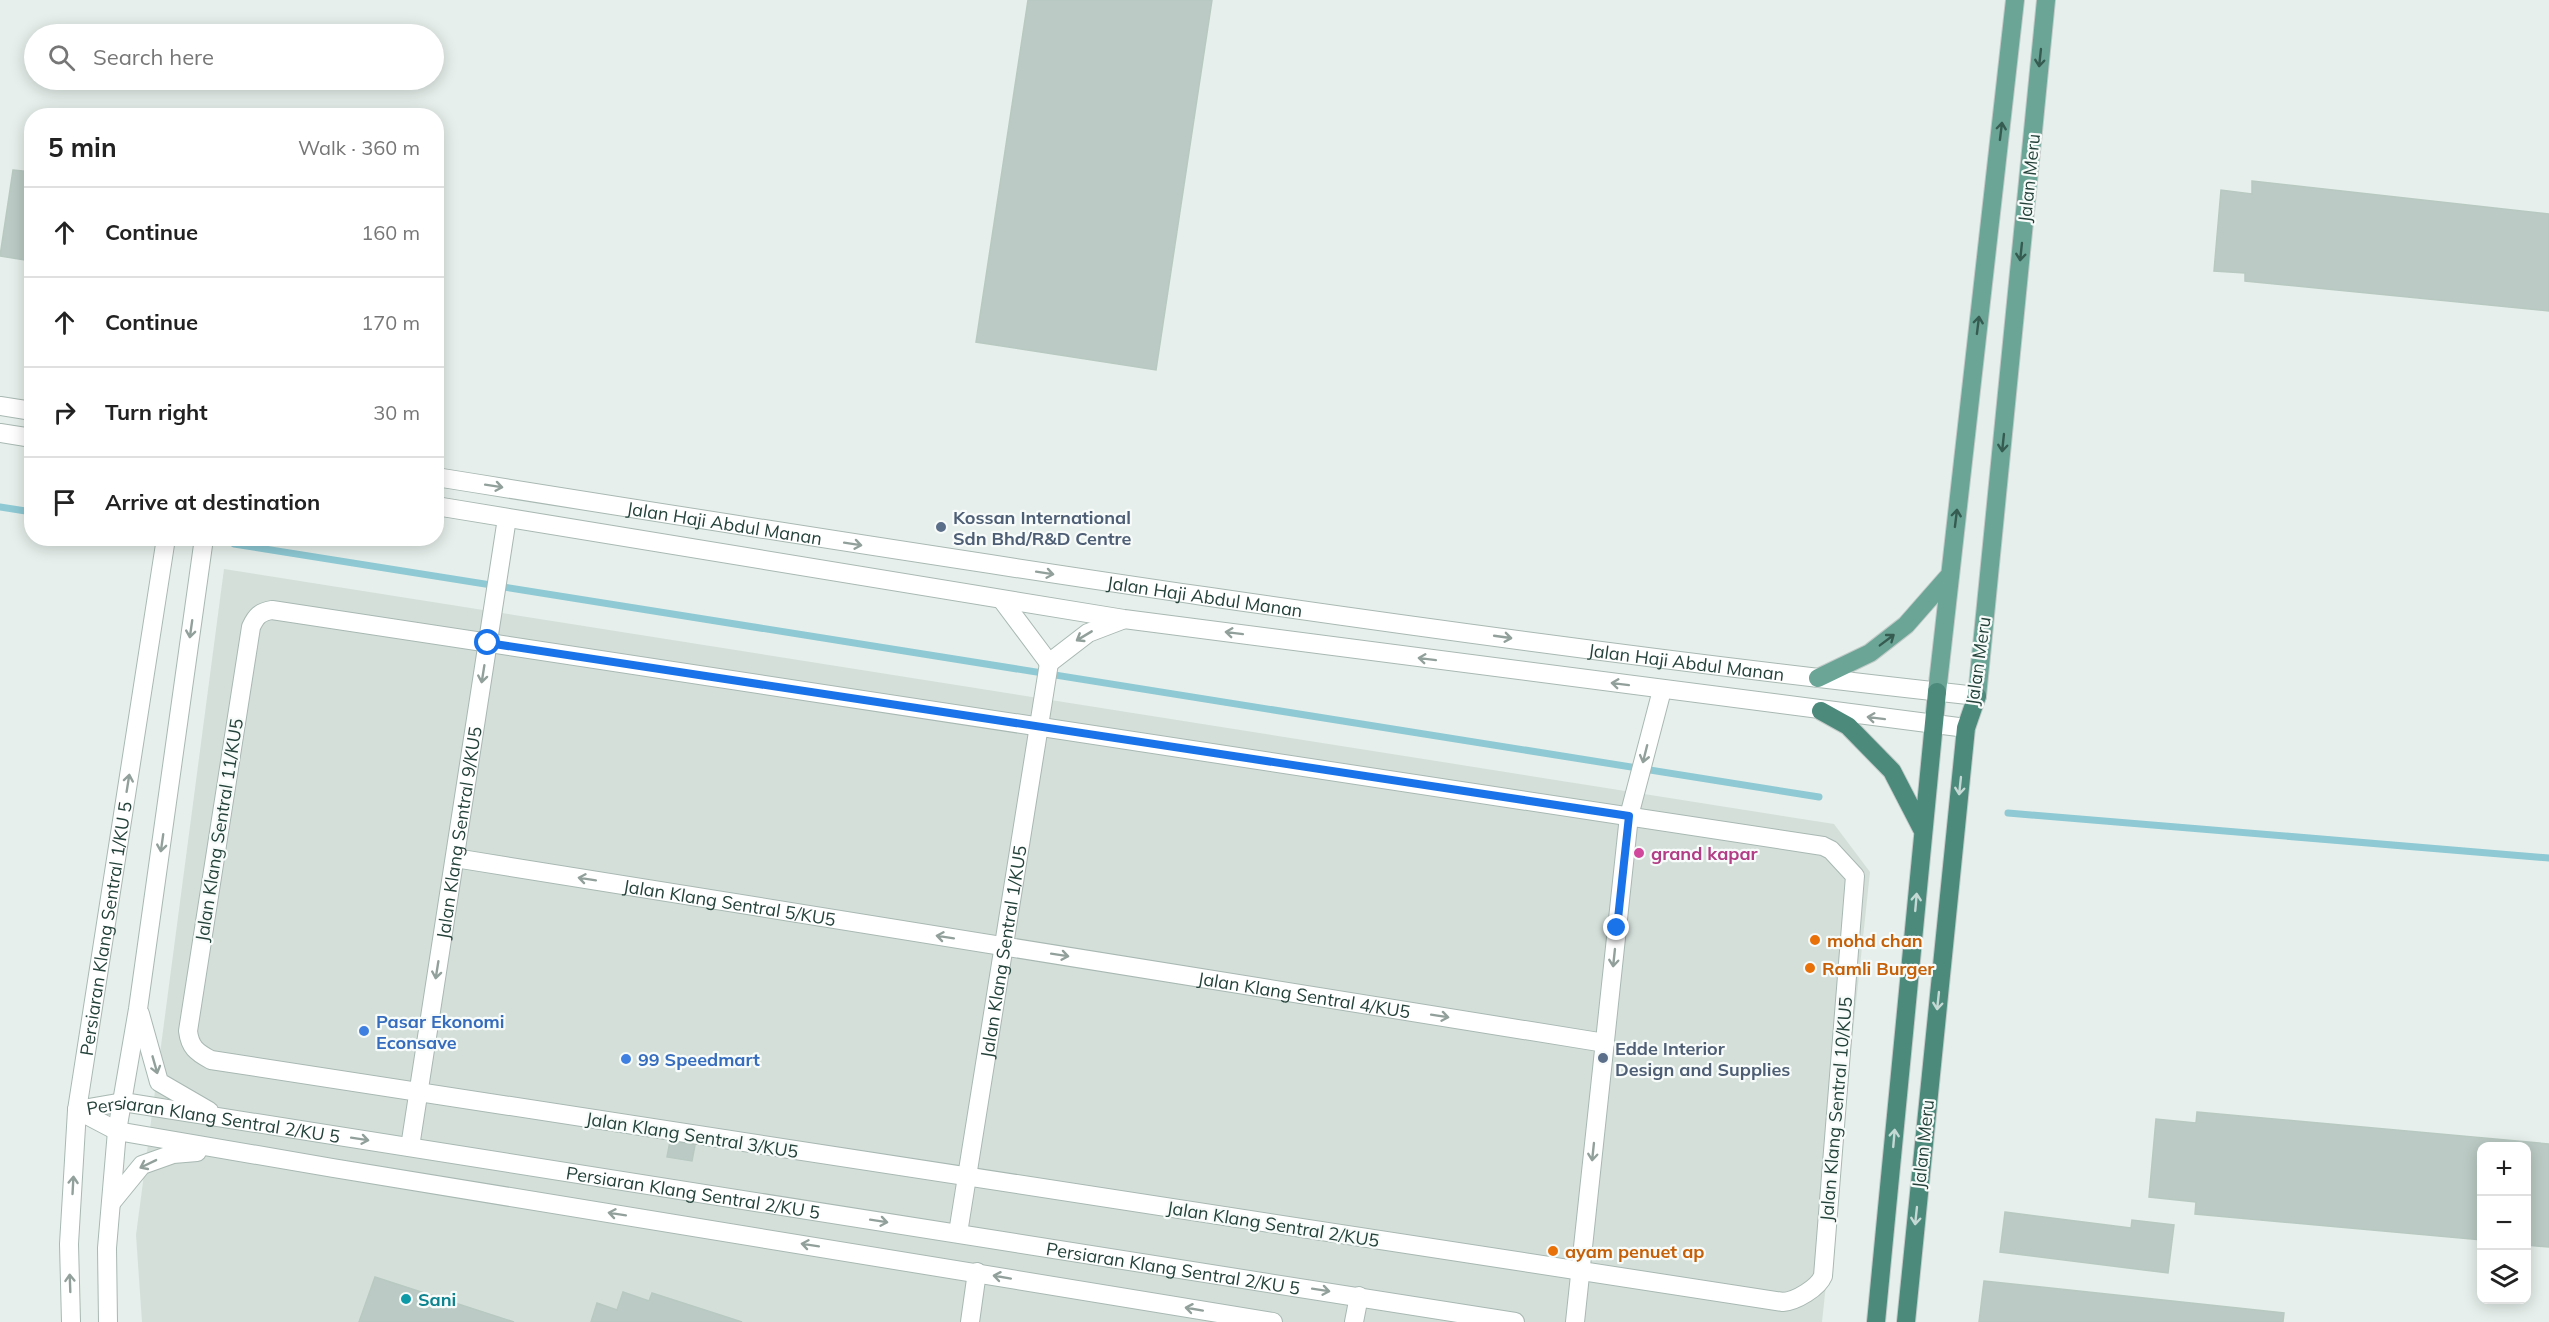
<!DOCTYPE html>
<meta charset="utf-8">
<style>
:root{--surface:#fff;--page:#f6f6f6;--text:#222;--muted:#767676;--line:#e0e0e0}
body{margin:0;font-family:Mulish,sans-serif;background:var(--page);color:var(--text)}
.controls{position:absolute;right:18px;bottom:18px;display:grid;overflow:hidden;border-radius:12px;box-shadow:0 3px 15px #0003}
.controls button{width:54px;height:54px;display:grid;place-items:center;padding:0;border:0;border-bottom:2px solid var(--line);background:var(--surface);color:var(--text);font:30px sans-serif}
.stop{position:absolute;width:18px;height:18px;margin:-14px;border:4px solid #1a73e8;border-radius:50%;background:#fff}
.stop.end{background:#1a73e8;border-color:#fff;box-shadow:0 2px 6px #0008}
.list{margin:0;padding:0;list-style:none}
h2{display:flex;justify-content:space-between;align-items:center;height:78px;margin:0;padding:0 24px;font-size:26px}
h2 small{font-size:20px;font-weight:400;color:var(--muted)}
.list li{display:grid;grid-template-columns:39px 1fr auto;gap:18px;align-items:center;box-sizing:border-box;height:90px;padding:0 24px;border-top:2px solid var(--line)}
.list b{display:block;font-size:22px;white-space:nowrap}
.list em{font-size:20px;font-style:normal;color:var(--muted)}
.icon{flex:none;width:33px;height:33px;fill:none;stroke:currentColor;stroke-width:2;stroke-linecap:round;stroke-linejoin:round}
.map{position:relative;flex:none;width:2549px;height:1322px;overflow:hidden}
.search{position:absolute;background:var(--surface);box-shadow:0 3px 15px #0003;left:24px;top:24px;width:420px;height:66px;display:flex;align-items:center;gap:15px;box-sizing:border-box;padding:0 21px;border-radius:33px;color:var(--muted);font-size:22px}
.panel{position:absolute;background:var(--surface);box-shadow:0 3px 15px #0003;left:24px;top:108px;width:420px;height:438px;border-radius:24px}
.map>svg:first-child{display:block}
.built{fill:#d4dfda}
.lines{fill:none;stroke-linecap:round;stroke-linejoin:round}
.stream{stroke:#8ec9d4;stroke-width:7}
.building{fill:#bbcac4;stroke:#b8c9c2;stroke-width:1.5}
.minor-casing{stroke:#a8b8b2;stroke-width:20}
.tertiary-casing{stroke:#a8b8b2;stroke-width:20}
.primary-casing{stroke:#c2cac8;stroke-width:20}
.trunk-casing{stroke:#c2cac8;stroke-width:20}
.minor{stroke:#fff;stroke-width:18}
.tertiary{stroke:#fff;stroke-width:18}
.primary{stroke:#6aa596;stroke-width:18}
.trunk{stroke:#4c8a7c;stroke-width:18}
.oneway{stroke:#365b51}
.oneway2{stroke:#92a09c}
.oneway3{stroke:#c4d9d4}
.route{stroke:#1a73e8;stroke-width:8}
.service-dot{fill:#5c6f8a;stroke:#f7fbf9;stroke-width:2}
.hotel-dot{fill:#d1479c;stroke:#f7fbf9;stroke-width:2}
.food-dot{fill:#e8710a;stroke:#f7fbf9;stroke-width:2}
.shop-dot{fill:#3f7fe0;stroke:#f7fbf9;stroke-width:2}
.culture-dot{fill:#0f9aa8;stroke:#f7fbf9;stroke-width:2}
.labels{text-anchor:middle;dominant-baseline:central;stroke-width:4.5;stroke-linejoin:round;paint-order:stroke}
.street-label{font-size:18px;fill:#24423a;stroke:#f7fbf9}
.service-label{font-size:18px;font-weight:bold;fill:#4e5e75;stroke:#f7fbf9;text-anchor:start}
.hotel-label{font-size:18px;font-weight:bold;fill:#b23c85;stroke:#f7fbf9;text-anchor:start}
.food-label{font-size:18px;font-weight:bold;fill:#c56008;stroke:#f7fbf9;text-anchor:start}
.shop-label{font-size:18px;font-weight:bold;fill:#366cbe;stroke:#f7fbf9;text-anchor:start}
.culture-label{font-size:18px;font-weight:bold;fill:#0d838f;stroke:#f7fbf9;text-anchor:start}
</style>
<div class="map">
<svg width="2549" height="1322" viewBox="0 0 2549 1322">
<rect width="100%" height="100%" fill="#e6efeb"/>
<path class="built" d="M224 569 1834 824 1870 872 1822 1322H142L136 1235Z"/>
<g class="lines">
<path class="stream" d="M0 507 32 512
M234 544 1819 797
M2008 813 2549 858"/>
</g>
<path class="building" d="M1028 0H1212L1156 370 976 342Z
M13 170 32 172V261L0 256Z
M2252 181 2549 214V311L2245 281V273L2214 271 2221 190 2252 194Z
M2197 1112 2549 1144V1247L2526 1245V1146H2482V1240L2195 1214 2196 1202 2149 1197 2156 1119 2196 1123Z
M670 1141 695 1145 692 1161 667 1157Z
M2005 1212 2131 1228 2132 1220 2174 1225 2168 1273 2000 1252Z
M375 1277 514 1322H359Z
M1984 1281 2284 1313 2283 1322H1979Z
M623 1292 649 1301 652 1293 742 1322H591L597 1303 617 1310Z"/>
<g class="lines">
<defs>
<g id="minor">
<path d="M272 610 1823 846 1831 850 1855 876 1823 1276C1818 1288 1796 1301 1783 1302L211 1060C196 1052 190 1047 188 1031L251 627C256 616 260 612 272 610Z"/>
<path id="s1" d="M455 858 1605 1043"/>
<path id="s2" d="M410 1147 507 518"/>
<path id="s3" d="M958 1233 1049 663"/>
<path d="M970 1322 977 1272"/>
<path d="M1575 1322 1629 816 1662 690"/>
</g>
<g id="tertiary">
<path d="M0 406 32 411"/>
<path d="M0 433 32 438"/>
<path id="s4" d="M436 477C948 559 1461 640 1977 696"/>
<path d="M436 506 1124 619 1966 728"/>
<path d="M1002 600 1049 663 1088 633 1122 620"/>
<path d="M140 1014 159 1082 209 1111"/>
<path id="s5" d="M77 1110 123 1102 1515 1322"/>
<path d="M77 1110 117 1131 333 1168 1273 1322"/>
<path d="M111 1203 142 1165 173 1154 197 1152"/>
<path id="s6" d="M71 1322 69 1244 77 1110 166 538"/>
<path d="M108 1322 107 1248 117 1131 138 1009 204 538"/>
<path d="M1354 1322 1359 1296"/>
</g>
<path id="primary" d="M1818 678 1870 653 1906 625 1949 576
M1937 692 2015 0
M1977 696 2046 0"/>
<path id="trunk" d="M1821 711 1848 726 1892 771 1923 831
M1876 1322 1937 692
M1906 1322 1966 728 1977 696"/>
</defs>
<use href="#minor" class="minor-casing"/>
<use href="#tertiary" class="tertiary-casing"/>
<use href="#primary" class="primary-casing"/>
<use href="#trunk" class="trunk-casing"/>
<use href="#minor" class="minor"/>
<use href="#tertiary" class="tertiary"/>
<use href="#primary" class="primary"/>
<use href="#trunk" class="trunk"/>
</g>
<defs><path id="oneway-shaft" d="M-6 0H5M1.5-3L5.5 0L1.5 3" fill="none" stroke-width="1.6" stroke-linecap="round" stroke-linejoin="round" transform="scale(1.5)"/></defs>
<g class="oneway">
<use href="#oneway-shaft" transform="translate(2040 58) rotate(96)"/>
<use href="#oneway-shaft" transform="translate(2001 131) rotate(-83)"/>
<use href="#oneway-shaft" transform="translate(2021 252) rotate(96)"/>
<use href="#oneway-shaft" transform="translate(1978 325) rotate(-83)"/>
<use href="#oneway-shaft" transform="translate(2003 443) rotate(96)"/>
<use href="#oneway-shaft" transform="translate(1956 518) rotate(-83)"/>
<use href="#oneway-shaft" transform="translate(1887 640) rotate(-37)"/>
</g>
<g class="oneway2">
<use href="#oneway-shaft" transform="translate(494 486) rotate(9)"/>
<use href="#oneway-shaft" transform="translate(853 544) rotate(9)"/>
<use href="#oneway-shaft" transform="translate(1045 573) rotate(9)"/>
<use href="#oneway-shaft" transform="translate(191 629) rotate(98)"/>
<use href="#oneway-shaft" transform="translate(1234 633) rotate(-173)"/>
<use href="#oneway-shaft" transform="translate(1084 636) rotate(149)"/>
<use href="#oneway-shaft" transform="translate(1503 637) rotate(8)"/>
<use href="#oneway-shaft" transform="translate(1427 659) rotate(-173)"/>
<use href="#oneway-shaft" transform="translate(483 674) rotate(99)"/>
<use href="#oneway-shaft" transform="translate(1620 684) rotate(-173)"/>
<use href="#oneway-shaft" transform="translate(1876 718) rotate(-173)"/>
<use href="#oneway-shaft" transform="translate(1645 754) rotate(104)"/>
<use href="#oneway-shaft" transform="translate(128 783) rotate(-81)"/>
<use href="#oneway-shaft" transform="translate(162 843) rotate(98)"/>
<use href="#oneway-shaft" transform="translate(587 879) rotate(-171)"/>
<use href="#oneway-shaft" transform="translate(945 937) rotate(-171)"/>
<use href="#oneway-shaft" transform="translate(1060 955) rotate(9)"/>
<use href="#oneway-shaft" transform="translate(1614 958) rotate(96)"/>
<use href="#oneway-shaft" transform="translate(437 970) rotate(99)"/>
<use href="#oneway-shaft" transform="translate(1440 1016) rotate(9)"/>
<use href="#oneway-shaft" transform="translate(155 1065) rotate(74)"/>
<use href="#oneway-shaft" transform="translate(360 1139) rotate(9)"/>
<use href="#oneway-shaft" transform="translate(1593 1152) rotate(96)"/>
<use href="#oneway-shaft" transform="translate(148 1164) rotate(154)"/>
<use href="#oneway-shaft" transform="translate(73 1185) rotate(-87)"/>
<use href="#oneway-shaft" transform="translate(617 1214) rotate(-171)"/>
<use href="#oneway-shaft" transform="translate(879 1221) rotate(9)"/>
<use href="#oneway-shaft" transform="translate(810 1245) rotate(-171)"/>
<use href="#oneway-shaft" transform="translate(1002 1277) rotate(-170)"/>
<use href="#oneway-shaft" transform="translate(70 1283) rotate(-92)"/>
<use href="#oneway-shaft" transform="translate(1321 1290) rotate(9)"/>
<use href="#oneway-shaft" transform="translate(1194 1309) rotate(-170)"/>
</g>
<g class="oneway3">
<use href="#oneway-shaft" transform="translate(1960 786) rotate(96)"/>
<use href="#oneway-shaft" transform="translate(1916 902) rotate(-85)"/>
<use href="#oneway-shaft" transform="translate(1938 1001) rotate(96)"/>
<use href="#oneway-shaft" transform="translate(1894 1138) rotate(-85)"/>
<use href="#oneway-shaft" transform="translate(1916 1216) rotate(96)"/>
</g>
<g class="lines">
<path class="route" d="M488 643 1629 816 1617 928"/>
</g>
<g class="service-dot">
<circle cx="941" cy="527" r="6"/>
<circle cx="1603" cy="1058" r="6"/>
</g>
<circle class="hotel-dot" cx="1639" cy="853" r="6"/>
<g class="food-dot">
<circle cx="1815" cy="940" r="6"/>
<circle cx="1810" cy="968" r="6"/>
<circle cx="1553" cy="1251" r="6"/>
</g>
<g class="shop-dot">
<circle cx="364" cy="1031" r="6"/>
<circle cx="626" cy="1059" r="6"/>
</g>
<circle class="culture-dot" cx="406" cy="1299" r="6"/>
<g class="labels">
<g class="street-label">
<text transform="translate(2029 178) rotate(-84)">Jalan Meru</text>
<text stroke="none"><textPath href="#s4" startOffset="292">Jalan Haji Abdul Manan</textPath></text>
<text stroke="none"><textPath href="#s4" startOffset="778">Jalan Haji Abdul Manan</textPath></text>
<text stroke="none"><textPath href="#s4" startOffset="1264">Jalan Haji Abdul Manan</textPath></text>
<text transform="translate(1978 661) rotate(-82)">Jalan Meru</text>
<text transform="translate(219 830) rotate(-81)">Jalan Klang Sentral 11/KU5</text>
<text stroke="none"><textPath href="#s2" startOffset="318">Jalan Klang Sentral 9/KU5</textPath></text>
<text stroke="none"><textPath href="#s1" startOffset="278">Jalan Klang Sentral 5/KU5</textPath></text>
<text stroke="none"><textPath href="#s6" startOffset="396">Persiaran Klang Sentral 1/KU 5</textPath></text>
<text stroke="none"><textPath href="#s3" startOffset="285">Jalan Klang Sentral 1/KU5</textPath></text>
<text stroke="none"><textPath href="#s1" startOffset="860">Jalan Klang Sentral 4/KU5</textPath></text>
<text transform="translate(1836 1109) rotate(-85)">Jalan Klang Sentral 10/KU5</text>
<text stroke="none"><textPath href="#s5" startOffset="138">Persiaran Klang Sentral 2/KU 5</textPath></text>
<text transform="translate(692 1135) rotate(9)">Jalan Klang Sentral 3/KU5</text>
<text transform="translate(1923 1144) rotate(-84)">Jalan Meru</text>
<text stroke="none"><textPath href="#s5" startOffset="624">Persiaran Klang Sentral 2/KU 5</textPath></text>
<text transform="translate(1273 1224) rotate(9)">Jalan Klang Sentral 2/KU5</text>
<text stroke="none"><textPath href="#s5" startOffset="1110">Persiaran Klang Sentral 2/KU 5</textPath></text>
</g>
<g class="service-label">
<text x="953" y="517">Kossan International<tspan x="953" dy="21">Sdn Bhd/R&amp;D Centre</tspan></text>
<text x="1615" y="1048">Edde Interior<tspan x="1615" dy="21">Design and Supplies</tspan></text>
</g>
<g class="hotel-label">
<text x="1651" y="853">grand kapar</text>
</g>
<g class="food-label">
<text x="1827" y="940">mohd chan</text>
<text x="1822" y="968">Ramli Burger</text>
<text x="1565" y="1251">ayam penuet ap</text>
</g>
<g class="shop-label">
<text x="376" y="1021">Pasar Ekonomi<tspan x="376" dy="21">Econsave</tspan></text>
<text x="638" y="1059">99 Speedmart</text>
</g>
<g class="culture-label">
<text x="418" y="1299">Sani</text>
</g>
</g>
</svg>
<div class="controls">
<button>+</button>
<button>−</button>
<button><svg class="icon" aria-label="layers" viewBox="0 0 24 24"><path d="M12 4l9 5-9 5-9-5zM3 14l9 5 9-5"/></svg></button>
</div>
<div class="stop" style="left:488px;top:643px"></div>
<div class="stop end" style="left:1617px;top:928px"></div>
<div class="search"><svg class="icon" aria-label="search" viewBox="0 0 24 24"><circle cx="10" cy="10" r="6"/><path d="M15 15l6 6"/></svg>Search here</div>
<section class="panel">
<h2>5 min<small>Walk · 360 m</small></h2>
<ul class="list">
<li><svg class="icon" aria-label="ahead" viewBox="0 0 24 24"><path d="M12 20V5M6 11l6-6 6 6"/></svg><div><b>Continue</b></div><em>160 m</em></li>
<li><svg class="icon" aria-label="ahead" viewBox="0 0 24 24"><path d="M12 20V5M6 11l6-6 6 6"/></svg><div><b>Continue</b></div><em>170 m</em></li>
<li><svg class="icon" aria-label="right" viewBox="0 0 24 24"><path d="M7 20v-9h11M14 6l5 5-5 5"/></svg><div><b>Turn right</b></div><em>30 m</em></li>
<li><svg class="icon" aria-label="arrive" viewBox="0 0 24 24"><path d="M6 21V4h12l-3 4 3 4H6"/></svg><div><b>Arrive at destination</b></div></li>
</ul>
</section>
</div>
